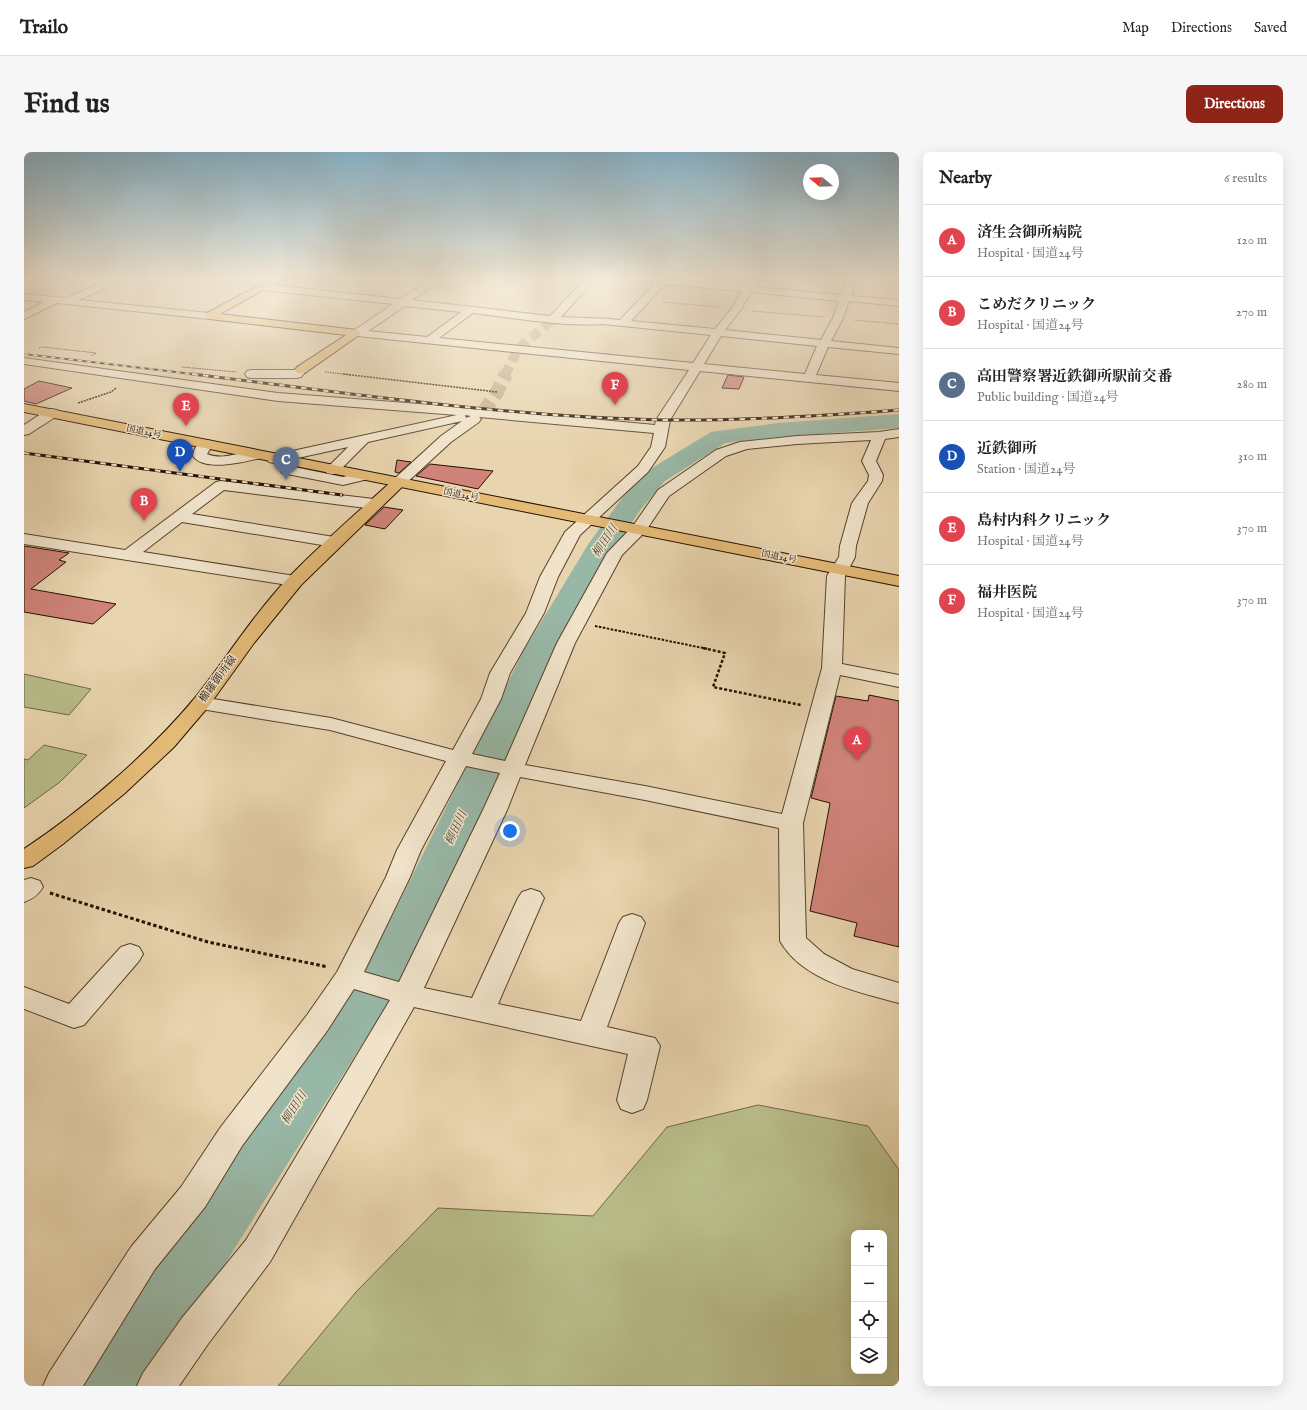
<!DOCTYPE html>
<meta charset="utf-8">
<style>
:root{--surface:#fff;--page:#f6f6f6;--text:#222;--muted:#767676;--line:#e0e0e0;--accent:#8f2418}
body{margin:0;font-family:"IM FELL English","Noto Serif JP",serif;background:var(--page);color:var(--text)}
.controls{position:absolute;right:12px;bottom:12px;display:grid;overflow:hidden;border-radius:8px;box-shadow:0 4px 16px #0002}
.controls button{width:36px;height:36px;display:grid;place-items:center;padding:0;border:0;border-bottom:1px solid var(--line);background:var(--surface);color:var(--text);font:20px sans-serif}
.compass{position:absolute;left:779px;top:12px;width:36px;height:36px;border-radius:50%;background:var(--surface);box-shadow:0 4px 16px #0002;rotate:289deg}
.you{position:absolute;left:486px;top:679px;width:14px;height:14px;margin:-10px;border:3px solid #fff;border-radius:50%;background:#1a73e8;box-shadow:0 0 0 6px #1a73e833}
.badge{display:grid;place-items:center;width:26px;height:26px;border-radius:50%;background:var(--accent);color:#fff;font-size:13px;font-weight:700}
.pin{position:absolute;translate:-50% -33px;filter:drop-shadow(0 1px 2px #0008)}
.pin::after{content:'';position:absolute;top:21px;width:14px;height:12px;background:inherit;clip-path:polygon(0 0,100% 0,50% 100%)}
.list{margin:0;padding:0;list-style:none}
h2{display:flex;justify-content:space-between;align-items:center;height:52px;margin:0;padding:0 16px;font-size:17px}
h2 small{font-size:13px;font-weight:400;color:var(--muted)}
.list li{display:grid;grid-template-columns:26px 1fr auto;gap:12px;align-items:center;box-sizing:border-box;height:72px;padding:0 16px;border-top:1px solid var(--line)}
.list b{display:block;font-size:15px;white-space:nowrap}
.list p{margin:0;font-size:13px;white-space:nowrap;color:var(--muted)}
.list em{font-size:13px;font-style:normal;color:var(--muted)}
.icon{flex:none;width:22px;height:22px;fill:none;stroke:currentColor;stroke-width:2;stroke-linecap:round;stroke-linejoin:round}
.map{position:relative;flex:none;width:875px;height:1234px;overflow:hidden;border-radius:8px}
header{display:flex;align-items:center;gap:24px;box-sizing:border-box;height:56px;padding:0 20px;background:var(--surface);border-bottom:1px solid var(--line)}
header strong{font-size:19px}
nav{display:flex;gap:22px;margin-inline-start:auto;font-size:14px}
.intro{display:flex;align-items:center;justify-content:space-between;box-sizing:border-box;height:96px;padding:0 24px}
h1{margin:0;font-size:28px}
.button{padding:10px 18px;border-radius:8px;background:var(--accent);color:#fff;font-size:14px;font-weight:700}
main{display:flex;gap:24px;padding:0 24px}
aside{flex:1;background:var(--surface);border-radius:8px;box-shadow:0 4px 16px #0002}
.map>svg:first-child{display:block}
.green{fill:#b8bc89;stroke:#6e6644;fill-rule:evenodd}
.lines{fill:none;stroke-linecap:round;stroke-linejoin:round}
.river{fill:#98b8a7;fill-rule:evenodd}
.building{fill:#cf8379;stroke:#251000}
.minor-tunnel-far1{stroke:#c1ad8b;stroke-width:10;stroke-dasharray:10 5.5;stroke-linecap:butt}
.minor-tunnel{stroke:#c1ad8b;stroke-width:14;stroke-dasharray:14 6;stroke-linecap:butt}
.minor-casing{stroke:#56412c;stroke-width:2}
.major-casing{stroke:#251000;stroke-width:2}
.highway-casing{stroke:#251000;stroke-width:2}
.path-far4{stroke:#251000;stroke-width:1;stroke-dasharray:1.5 1;stroke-linecap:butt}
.path-far3{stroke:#251000;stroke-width:1.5;stroke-dasharray:2 1;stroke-linecap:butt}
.path-far2{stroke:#251000;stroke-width:2;stroke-dasharray:2.5 1.5;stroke-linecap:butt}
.path-far1{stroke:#251000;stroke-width:2.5;stroke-dasharray:3 2;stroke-linecap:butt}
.path{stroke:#251000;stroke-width:3;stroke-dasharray:3.5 2.5;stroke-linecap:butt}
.minor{fill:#f0e3ca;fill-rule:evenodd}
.major{fill:#e4ba77;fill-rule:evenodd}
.highway{fill:#e4ba77;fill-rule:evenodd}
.rail-far1-casing{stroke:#251000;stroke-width:2}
.rail-casing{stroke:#251000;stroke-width:3}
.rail-far1{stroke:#f0e3ca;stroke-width:1.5;stroke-dasharray:4.5;stroke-linecap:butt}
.rail{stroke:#f0e3ca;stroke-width:2;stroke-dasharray:5.5;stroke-linecap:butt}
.labels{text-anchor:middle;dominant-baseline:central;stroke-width:3;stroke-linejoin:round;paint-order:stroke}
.far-street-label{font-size:9px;fill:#251000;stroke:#f0e3ca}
.street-label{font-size:11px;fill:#251000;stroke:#f0e3ca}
.water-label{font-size:12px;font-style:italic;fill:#4d4b3a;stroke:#f0e3ca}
</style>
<header>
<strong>Trailo</strong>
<nav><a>Map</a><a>Directions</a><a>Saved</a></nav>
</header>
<div class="intro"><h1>Find us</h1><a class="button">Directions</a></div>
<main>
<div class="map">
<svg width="875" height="1234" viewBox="0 0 875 1234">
<rect width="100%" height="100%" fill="#e8d4ae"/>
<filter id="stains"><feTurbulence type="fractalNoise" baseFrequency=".005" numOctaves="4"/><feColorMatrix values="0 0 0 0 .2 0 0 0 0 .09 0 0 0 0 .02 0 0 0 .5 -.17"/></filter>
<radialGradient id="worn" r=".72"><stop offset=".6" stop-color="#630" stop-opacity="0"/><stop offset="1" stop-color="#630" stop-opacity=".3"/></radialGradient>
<path class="green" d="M0 522 67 537 45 563 0 555Z
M20 593 63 603 36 630 0 656V607L4 608Z
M734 953 844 974 875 1018V1234H254L332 1140 414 1056 569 1064 643 975ZM830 1081H860V1219H830Z"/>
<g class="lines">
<path class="river" d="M875 262V276L754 285 701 291 641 329 617 357 593 392 532 498 397 798 174 1155 119 1234H47L57 1211 132 1113 355 791 500 498 565 391 599 345 623 319 687 280 754 271Z"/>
</g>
<path class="building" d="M704 223 720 225 715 237 698 236Z
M15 229 48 236 12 252 0 249V237Z
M373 308 387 310 375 321 371 320Z
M406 312 469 319 454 337 392 324Z
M360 355 379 358 361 377 341 373Z
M0 394 45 401 35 408 42 410 7 437 92 452 69 472 0 460Z
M845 543 875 549V795L830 784 833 771 786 759 806 651 787 646 812 544 844 549Z"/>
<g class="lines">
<path class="minor-tunnel-far1" d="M481 223 494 197 529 167"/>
<path class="minor-tunnel" d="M459 261 473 240 482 222"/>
<defs>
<path id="minor" d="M88 126H101L99 128 55 148 185 161 190 164 185 167 33 151 0 167V160L20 150 0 148V142L42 146Z
M409 126H420L388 148 526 164 562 126H572L537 165C557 166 577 166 596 168L631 131 603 129 598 126H647L646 127 721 134 726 126H736L731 135 817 143 823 126H833L827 144 875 148V154L825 149 819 166 807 189 875 196V202L804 195 792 223 875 231V239L676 219 646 268 641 295 624 320 556 383 534 425 520 461 486 521 477 547 448 602 481 609 533 491 583 401 609 374 634 338 692 298 716 290 773 284 855 280 875 277V285L861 287 852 309 859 323 858 329 844 351 832 394 831 405 821 424 818 512 875 523V535L816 523 779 671 782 786 800 802 828 817 875 831V851C834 840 779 829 756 789L755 676 621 648 496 625 483 658 400 836 448 846 494 746 498 740 507 737 516 740 520 746 474 852 557 869 595 771 599 765 608 762 617 765 621 771 583 875 631 886 636 894 623 948 619 957 608 961 597 957 593 948 604 902 390 855 246 1110 184 1192 155 1234H113L119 1221 158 1166 222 1088 366 848 330 837 303 879 218 994 181 1055 131 1117 59 1234H19L25 1221 107 1095 157 1035 196 976 283 863 313 820 362 725 373 698 422 609 306 578 177 557 170 555 167 551 170 547 177 545 307 566 429 598 457 547 466 521 502 461 516 425 541 380 614 314 627 295 630 281 455 265 457 267 455 270 427 290 379 334 374 335 369 334 367 331 369 328 417 284 438 269 344 290 313 321 308 322 303 321 301 318 324 295 269 307 270 315 319 325 339 320 344 321 346 324 344 327 319 333 258 321 256 318V310L250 311 245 310 243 307 245 304 250 303 433 263 254 249 0 212V206L254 241 459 257 631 273 632 268 665 218 333 184 329 183 328 181 329 179 369 152 239 138 234 135 239 132 377 147ZM641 132 718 139 708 156 691 177 607 169ZM727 140 815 149 809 166 797 188 701 178 717 157ZM381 154 437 160 403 185 344 179ZM449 161C492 166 536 175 579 172L687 183 669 211 415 186ZM697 184 793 194 781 222 680 212ZM441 263 447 264 442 266ZM847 288 838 309 845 323 844 329 828 351 816 394 815 405 803 424 798 516 758 662 621 634 501 613 551 491 598 403 621 380 645 344 702 304 723 297 773 292ZM442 614 476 621 459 658 375 830 340 820 386 725 397 698Z
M277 214 281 215 283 218 277 225 273 226H227L223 225 221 222 223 219 227 218H270Z
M28 257 33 258 34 261 33 264 5 282 0 283V273L23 258Z
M182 288 187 289 189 292 183 302C203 310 220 296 236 300L238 303 236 306C220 310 180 320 169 304 170 296 174 290 182 288Z
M197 329 350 347 355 349 358 352 355 355 350 357 200 338 168 362 310 385 316 387 318 390 316 393 310 395 158 370 119 400 277 425 280 429 277 433 271 434 0 392V382L101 398 192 330Z
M7 726 16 729 19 735C14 743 9 747 0 750V728Z
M106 792 115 795 119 802 115 809 60 873 50 876 0 857V835L45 852 97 795Z"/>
<path id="major" d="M249 126H261L196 162 333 178 338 181 281 221H273L271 218 273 215 322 183 185 167 180 164 181 162Z
M374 327 379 328 381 331 379 334 277 433 230 491 184 555 150 595 101 641 39 692 9 714 0 716V697C59 658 125 601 170 547 202 507 229 463 265 425 298 391 334 360 369 328Z"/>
<path id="highway" d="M0 252 875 424V434L0 260Z"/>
</defs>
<use href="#minor" class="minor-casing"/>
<use href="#major" class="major-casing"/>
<use href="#highway" class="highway-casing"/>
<path class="path-far4" d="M842 129 875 132
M638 150 695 155
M728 159 799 165
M830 168 875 172
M15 196 19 195 72 201 67 204
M158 215 212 220
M301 220 328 223"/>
<path class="path-far3" d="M319 222 473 240
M54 251 87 240 92 236"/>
<path class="path-far2" d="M571 474 684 497"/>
<path class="path-far1" d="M679 496 701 501 689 535 777 553"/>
<path class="path" d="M26 741 184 790 304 815"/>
<use href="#minor" class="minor"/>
<use href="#major" class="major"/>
<use href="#highway" class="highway"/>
<defs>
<path id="rail-far1" d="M0 202 177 223"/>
<path id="rail" d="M168 222C325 241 482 265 640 268 719 269 797 264 875 258
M0 301 318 343"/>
</defs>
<use href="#rail-far1" class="rail-far1-casing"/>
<use href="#rail" class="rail-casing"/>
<use href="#rail-far1" class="rail-far1"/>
<use href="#rail" class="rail"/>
</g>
<linearGradient id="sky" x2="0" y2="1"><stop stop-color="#88b6ce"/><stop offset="0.42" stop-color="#f5ecdb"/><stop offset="1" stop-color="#f5ecdb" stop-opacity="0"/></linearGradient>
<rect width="875" height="299" fill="url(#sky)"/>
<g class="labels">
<g class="far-street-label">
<text transform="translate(120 280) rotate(12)">国道24号</text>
<text transform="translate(437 343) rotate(11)">国道24号</text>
<text transform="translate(755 405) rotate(11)">国道24号</text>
</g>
<g class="street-label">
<text transform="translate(194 527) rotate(-54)">櫛羅御所線</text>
</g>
<g class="water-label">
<text transform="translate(581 389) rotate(-56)">柳田川</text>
<text transform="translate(432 676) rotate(-65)">柳田川</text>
<text transform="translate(270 956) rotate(-57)">柳田川</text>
</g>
</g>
<rect width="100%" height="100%" filter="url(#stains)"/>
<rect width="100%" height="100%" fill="url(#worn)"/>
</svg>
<div class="controls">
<button>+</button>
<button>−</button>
<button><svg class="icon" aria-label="locate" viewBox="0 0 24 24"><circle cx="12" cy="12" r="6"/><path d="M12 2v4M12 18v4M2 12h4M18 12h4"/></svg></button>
<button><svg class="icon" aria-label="layers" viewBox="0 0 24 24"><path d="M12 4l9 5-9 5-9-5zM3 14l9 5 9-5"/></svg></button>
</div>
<svg class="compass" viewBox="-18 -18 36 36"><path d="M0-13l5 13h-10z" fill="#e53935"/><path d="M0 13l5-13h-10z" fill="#767676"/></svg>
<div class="you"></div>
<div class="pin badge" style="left:833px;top:608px;background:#e0444e">A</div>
<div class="pin badge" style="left:120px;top:369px;background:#e0444e">B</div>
<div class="pin badge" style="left:262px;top:328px;background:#5c6f8a">C</div>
<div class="pin badge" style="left:156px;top:320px;background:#1a4fb4">D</div>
<div class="pin badge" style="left:162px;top:274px;background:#e0444e">E</div>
<div class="pin badge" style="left:591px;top:253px;background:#e0444e">F</div>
</div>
<aside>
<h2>Nearby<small>6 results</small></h2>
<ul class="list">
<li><span class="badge" style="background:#e0444e">A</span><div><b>済生会御所病院</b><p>Hospital · 国道24号</p></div><em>120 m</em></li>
<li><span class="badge" style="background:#e0444e">B</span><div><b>こめだクリニック</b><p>Hospital · 国道24号</p></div><em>270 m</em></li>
<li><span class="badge" style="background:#5c6f8a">C</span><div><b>高田警察署近鉄御所駅前交番</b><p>Public building · 国道24号</p></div><em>280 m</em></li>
<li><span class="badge" style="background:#1a4fb4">D</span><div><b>近鉄御所</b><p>Station · 国道24号</p></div><em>310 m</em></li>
<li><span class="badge" style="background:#e0444e">E</span><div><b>島村内科クリニック</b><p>Hospital · 国道24号</p></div><em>370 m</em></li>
<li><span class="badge" style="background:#e0444e">F</span><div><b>福井医院</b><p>Hospital · 国道24号</p></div><em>370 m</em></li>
</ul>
</aside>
</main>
